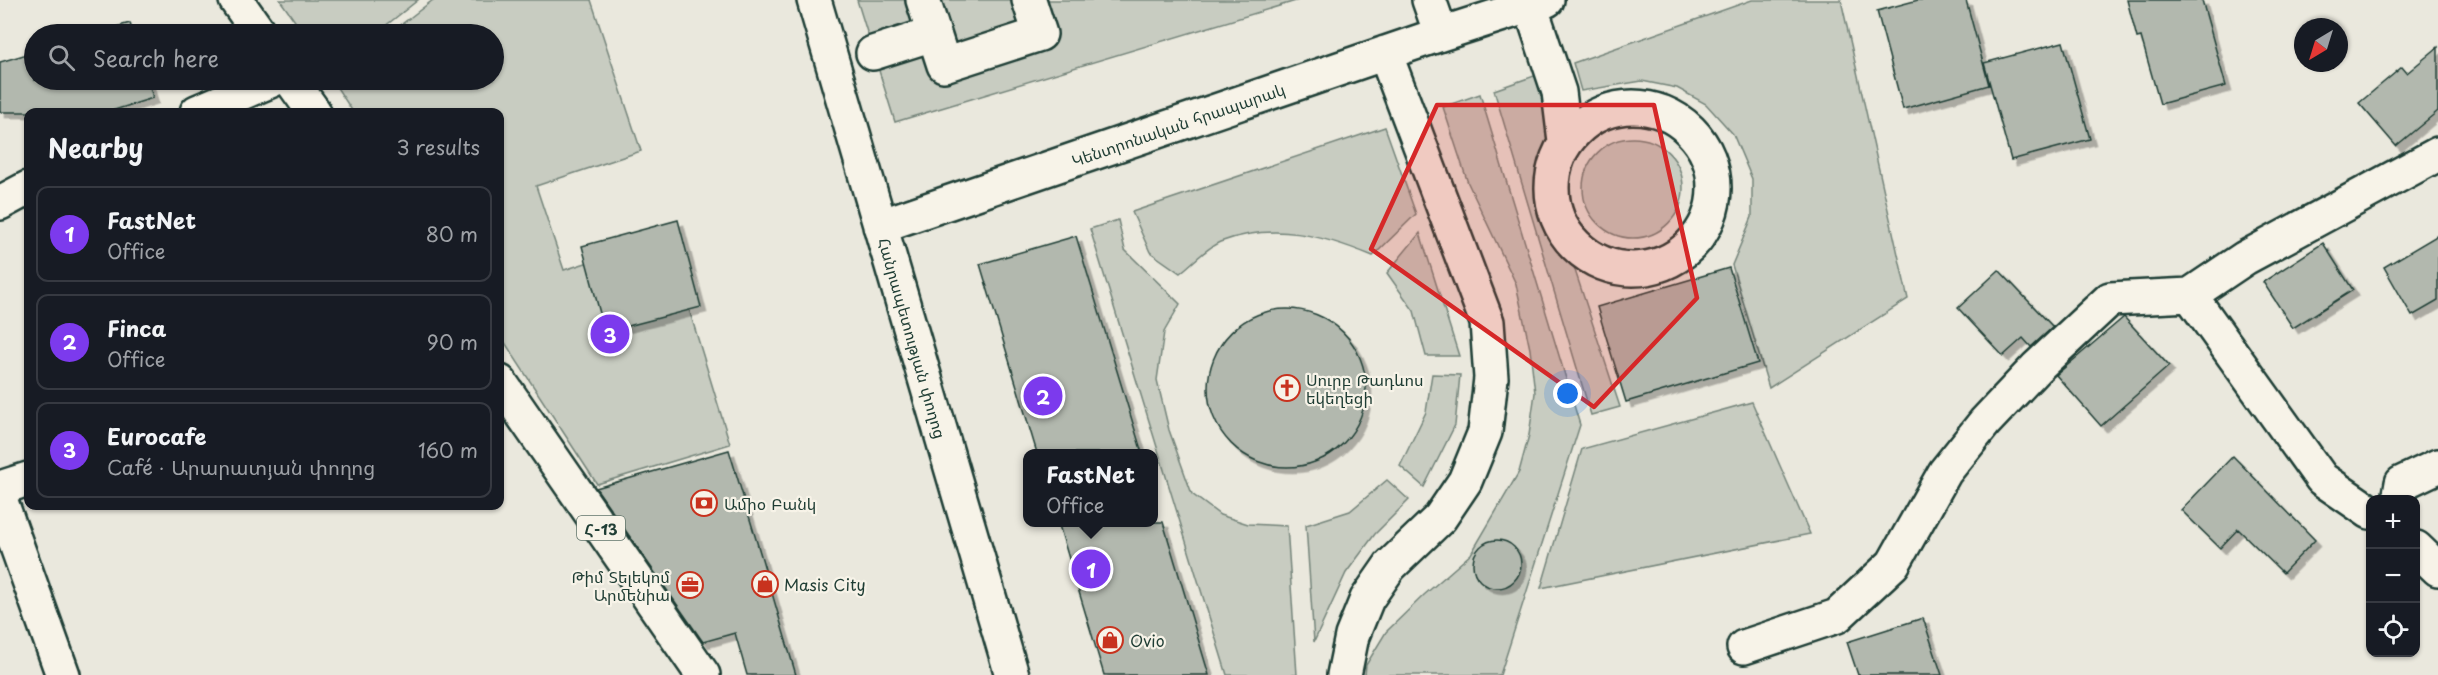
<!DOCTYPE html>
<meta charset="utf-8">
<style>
:root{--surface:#171b24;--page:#242831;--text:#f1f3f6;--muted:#9ea1a6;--line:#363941;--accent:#7c3aed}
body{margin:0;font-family:"Playpen Sans","Noto Sans Armenian",sans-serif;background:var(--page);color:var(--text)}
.controls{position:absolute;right:18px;bottom:18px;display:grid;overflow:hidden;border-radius:12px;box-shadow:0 2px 4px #0004}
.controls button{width:54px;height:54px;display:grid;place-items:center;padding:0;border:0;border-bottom:2px solid var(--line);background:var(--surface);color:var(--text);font:30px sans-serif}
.compass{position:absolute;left:2294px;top:18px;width:54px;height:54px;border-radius:50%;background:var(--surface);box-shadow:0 2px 4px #0004;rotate:218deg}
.you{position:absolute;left:1568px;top:394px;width:21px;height:21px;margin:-15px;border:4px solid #fff;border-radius:50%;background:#1a73e8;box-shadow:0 0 0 9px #1a73e833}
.badge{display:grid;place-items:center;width:39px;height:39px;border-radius:50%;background:var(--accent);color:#fff;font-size:20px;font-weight:700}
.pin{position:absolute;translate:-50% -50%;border:3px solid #fff;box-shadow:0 2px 6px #0006}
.popup{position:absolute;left:1023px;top:449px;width:135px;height:78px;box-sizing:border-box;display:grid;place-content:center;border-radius:12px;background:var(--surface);filter:drop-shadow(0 2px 4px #0005);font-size:20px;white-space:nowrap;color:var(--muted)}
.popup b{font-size:22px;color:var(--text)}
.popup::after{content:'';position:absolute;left:50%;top:100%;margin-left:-12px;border:12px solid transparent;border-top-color:var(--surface)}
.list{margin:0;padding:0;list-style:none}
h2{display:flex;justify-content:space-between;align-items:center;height:78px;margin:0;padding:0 24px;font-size:26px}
h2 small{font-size:20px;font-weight:400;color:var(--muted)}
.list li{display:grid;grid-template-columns:39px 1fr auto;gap:18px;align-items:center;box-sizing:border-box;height:96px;margin:0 12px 12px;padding:0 12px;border:2px solid var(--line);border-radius:12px}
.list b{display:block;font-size:22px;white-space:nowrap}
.list p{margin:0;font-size:20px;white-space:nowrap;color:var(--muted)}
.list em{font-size:20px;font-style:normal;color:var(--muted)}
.icon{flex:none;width:33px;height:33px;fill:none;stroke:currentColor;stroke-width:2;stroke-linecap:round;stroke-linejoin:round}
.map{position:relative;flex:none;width:2438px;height:675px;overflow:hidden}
.search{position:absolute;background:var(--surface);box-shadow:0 2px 4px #0004;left:24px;top:24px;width:480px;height:66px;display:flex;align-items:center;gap:15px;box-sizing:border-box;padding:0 21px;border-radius:33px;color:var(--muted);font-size:22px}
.panel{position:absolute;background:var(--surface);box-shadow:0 2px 4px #0004;left:24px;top:108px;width:480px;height:402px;border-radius:12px}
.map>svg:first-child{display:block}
.green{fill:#c8ccc1;stroke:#74847a;stroke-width:1.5}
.building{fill:#b2b8ae;stroke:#1f3d34;stroke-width:1.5;filter:url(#shadow)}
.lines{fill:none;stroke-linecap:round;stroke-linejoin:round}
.minor-casing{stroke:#1f3d34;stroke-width:38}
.major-casing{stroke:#1f3d34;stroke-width:38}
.minor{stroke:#f7f3e8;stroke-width:33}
.major{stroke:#f7f3e8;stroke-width:33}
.marked{fill:#d62828;fill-opacity:0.2;stroke:#d62828;stroke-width:4.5;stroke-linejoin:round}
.labels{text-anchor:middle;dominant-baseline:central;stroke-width:4.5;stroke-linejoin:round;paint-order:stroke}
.shield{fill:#f7f3e8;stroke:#60746a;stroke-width:1.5}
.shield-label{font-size:15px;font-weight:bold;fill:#1f3d34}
.street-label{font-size:16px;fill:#1f3d34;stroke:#f7f3e8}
.poi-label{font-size:16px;fill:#1f3d34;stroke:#f7f3e8;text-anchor:start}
</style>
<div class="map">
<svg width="2438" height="675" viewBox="0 0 2438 675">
<defs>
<filter id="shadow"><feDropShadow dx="5.5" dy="5.5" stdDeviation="0" flood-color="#0004"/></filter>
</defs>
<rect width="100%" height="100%" fill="#eae8dd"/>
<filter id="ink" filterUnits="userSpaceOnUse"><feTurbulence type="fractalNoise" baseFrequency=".0167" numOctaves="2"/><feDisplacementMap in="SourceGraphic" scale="12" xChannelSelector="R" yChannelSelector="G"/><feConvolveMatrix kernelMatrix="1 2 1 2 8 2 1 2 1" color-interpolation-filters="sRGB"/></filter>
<g filter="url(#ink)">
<path class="green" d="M280 0H418L375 34H304Z
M433 0H591L641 151 536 186 564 270 667 237 730 444 597 484 500 335V112H353L332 80H494V34H389Z
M857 0H1299L895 122Z
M1752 0H1841L1908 299 1769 388 1732 265 1752 217V179L1733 134 1706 104 1677 88 1642 81 1581 91 1573 63Z
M1537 75 1548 85 1554 148 1543 169 1542 194 1550 224 1568 249 1620 407 1591 415 1494 90Z
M1480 94 1580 425 1500 675H1365L1366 665 1386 632 1424 595 1471 554 1519 472 1529 435 1535 393 1530 349 1516 284 1468 183 1443 107Z
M1385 127 1416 214 1373 256C1322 235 1274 222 1220 242 1206 248 1192 264 1180 273L1150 252 1132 212Z
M1583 188a50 50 0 1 1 100 0a50 50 0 1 1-100 0Z
M1118 220 1125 250 1180 304 1164 332 1157 380 1169 430 1192 494 1220 515 1248 524 1287 526 1297 675H1227L1090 229Z
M1420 233 1459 356H1426L1414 311 1387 273Z
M1432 374 1460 375 1455 425 1424 487 1400 466 1426 412Z
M1752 402 1810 534 1541 588 1582 449Z
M1387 480 1409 500 1375 534 1346 573 1314 642 1306 525 1350 511Z"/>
<path class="building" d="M1918 0H1966L1989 85 1903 109 1877 11Z
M2127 0H2202L2226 86 2160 104 2141 37 2137 38Z
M130 23 133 34H91Z
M2063 42 2090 139 2011 160 1984 63Z
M2438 47V111L2396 146 2359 103 2402 67 2407 73Z
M34 52V80H148L153 98 108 112H0V62Z
M678 220 701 307 605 332 582 246Z
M2438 235V301L2412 316 2384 267Z
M1076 236 1142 453H1037L980 264Z
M2323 243 2353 290 2293 328 2263 282Z
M1729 268 1758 363 1626 402 1597 307Z
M1999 270 2053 327 2031 347 2023 338 2003 356 1958 308Z
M1208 388a79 79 0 1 1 158 0a79 79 0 1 1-158 0Z
M2124 317 2169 366 2101 426 2056 375Z
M729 450 762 559 796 675H747L735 633 703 642 596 488Z
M2233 456 2315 540 2283 573 2238 529 2220 548 2181 510Z
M1058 522H1163L1209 675H1104Z
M1473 564a24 24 0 1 1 48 0a24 24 0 1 1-48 0Z
M1923 618 1942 675H1858L1847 642Z"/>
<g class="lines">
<defs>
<path id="minor" d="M814 0 1012 675
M923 0 944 65 1040 34 1029 0
M1429 0 1441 34
M1530 5 1559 92 1565 141
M873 53 933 34
M1552 188a81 81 0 1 1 162 0a81 81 0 1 1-162 0Z
M197 112 272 80
M0 203 28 188
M880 226 1441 34 1547 0
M0 488 28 479
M0 499 63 675
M2399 500 2402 483 2438 466
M2370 512 2322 479 2190 295 2245 258 2438 154
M2416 548 2438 569
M1744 647 1837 616 1893 564 1945 472 1985 422 2036 368 2110 299 2190 295
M1344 675 1352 636 1367 599 1390 566 1440 518 1465 481 1485 432 1491 378 1487 322 1385 53"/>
<path id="major" d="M236 0 260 34
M291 80 314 112
M500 382 703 675"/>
</defs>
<use href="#minor" class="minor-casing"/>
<use href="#major" class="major-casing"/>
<use href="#minor" class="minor"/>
<use href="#major" class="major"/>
</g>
</g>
<path class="marked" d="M1437 105H1654L1697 298 1594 407 1371 249Z"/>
<defs>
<symbol id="church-ring" viewBox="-11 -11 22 22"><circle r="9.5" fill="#f7f3e8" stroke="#c8321e" stroke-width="1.5"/><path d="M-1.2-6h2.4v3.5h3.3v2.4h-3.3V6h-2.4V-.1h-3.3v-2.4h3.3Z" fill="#c8321e"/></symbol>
<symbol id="bank-ring" viewBox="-11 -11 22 22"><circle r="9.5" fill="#f7f3e8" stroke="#c8321e" stroke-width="1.5"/><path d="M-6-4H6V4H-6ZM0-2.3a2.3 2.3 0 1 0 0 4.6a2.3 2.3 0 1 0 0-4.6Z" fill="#c8321e"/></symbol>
<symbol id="shop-ring" viewBox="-11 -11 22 22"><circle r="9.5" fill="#f7f3e8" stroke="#c8321e" stroke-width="1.5"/><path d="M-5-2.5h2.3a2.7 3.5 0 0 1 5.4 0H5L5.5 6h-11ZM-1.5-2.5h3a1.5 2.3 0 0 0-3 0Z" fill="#c8321e"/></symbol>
<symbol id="office-ring" viewBox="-11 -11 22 22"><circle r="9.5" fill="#f7f3e8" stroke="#c8321e" stroke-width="1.5"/><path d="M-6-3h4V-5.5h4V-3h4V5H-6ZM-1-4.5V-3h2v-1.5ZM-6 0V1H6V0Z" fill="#c8321e"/></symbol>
</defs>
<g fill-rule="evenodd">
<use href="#church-ring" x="1272" y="373" width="30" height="30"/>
<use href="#bank-ring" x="689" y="488" width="30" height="30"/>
<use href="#shop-ring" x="750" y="569" width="30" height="30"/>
<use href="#office-ring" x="675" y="570" width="30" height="30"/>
<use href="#shop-ring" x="1095" y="625" width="30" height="30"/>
</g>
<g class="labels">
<rect class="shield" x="577" y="516" width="48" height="24" rx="4.5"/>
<g class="shield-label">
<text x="601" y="528">Հ-13</text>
</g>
<g class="street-label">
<text transform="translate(1178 124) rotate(-19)">Կենտրոնական հրապարակ</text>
<text transform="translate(913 338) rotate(74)">Հանրապետության փողոց</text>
</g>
<g class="poi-label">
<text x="1306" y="379">Սուրբ Թադևոս<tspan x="1306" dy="18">եկեղեցի</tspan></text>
<text x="724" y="503">Ամիօ Բանկ</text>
<text x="670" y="576" text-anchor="end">Թիմ Տելեկոմ<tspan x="670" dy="18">Արմենիա</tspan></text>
<text x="784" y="584">Masis City</text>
<text x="1130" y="640">Ovio</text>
</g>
</g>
</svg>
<div class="controls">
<button>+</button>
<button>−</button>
<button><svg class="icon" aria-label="locate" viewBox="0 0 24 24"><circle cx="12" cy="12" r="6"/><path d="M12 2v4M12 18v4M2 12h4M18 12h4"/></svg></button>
</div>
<svg class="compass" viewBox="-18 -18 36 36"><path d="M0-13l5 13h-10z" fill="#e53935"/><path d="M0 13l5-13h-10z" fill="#9ea1a6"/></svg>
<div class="you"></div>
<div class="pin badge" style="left:1091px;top:569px">1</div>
<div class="popup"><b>FastNet</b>Office</div>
<div class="pin badge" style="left:1043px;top:396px">2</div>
<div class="pin badge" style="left:610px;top:334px">3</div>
<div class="search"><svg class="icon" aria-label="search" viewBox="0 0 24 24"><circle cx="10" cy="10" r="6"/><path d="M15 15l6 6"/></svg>Search here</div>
<section class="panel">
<h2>Nearby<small>3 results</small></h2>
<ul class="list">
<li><span class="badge">1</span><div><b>FastNet</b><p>Office</p></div><em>80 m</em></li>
<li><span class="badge">2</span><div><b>Finca</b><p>Office</p></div><em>90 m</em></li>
<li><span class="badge">3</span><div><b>Eurocafe</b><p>Café · Արարատյան փողոց</p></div><em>160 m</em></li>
</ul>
</section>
</div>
